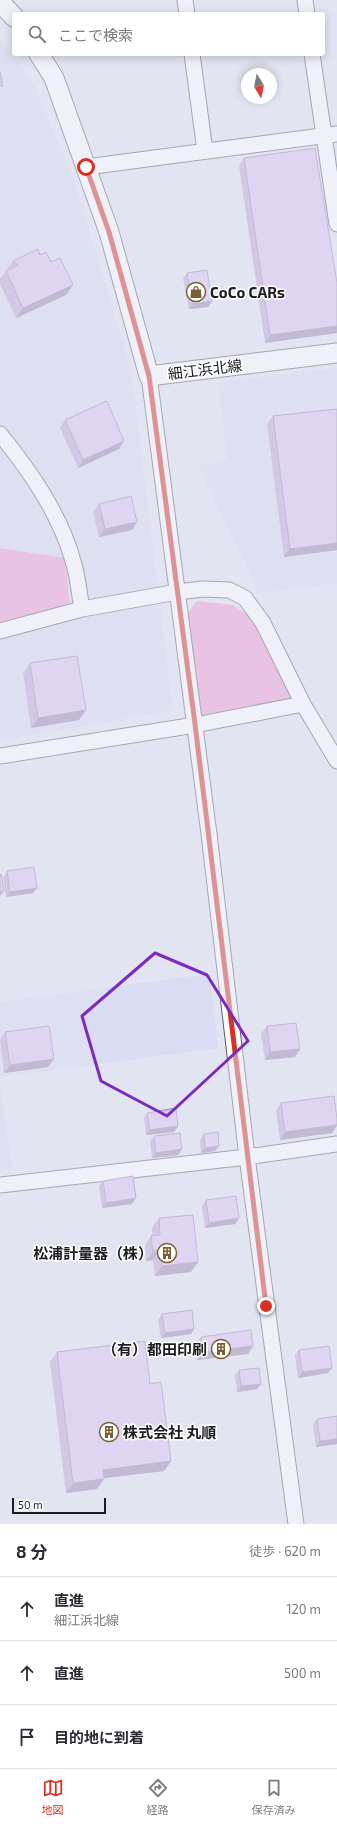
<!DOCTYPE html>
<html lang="ja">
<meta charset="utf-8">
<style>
:root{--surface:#fff;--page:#f2f2f3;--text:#2b2b33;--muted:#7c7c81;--line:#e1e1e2;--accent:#d93025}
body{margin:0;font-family:"Exo 2","Noto Sans JP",sans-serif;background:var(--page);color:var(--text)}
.compass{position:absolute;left:241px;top:68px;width:36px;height:36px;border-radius:50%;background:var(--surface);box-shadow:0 2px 10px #0003;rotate:170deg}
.scale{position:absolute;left:12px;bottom:10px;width:94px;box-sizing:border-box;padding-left:4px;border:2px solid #1c1c21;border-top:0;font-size:11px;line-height:14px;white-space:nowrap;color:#1c1c21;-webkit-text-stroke:3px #fff;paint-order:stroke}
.stop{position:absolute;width:12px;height:12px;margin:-9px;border:3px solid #d93025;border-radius:50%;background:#fff}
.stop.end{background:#d93025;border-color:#fff;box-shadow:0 1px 4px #0008}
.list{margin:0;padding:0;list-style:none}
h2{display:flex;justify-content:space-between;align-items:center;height:52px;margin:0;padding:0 16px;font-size:17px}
h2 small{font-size:13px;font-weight:400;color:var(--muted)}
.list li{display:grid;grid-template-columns:26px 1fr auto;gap:12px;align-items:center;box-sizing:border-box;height:64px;padding:0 16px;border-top:1px solid var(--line)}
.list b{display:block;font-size:15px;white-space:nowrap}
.list p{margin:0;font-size:13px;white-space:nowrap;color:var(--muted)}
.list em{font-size:13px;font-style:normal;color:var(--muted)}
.icon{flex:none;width:22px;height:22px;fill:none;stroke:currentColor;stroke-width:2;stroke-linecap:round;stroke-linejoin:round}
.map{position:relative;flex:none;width:337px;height:1524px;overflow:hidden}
.search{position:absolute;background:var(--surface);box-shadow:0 2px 10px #0003;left:12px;right:12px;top:12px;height:44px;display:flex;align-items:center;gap:10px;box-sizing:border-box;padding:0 14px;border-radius:4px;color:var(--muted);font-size:15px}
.sheet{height:244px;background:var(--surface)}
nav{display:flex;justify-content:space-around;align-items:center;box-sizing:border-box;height:56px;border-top:1px solid var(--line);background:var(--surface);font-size:11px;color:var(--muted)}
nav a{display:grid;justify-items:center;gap:2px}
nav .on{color:var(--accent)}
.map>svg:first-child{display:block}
.built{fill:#d9dcf2}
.green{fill:#f09cd0}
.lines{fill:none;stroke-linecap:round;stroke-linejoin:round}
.minor-casing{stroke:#5a5c68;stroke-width:17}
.major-casing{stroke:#5a5c68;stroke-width:21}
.minor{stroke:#fff;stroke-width:15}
.major{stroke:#fff;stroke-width:19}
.wall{fill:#bfa6d2}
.shaded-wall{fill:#9b87ab}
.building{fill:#dec1f4;stroke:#9b87ab}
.route{stroke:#d93025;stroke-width:5}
.marked{fill:none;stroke:#7b2cbf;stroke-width:3;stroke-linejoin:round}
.labels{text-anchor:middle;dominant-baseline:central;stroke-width:3;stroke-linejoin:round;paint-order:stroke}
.poi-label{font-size:15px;font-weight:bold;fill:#1c1c21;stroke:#fff;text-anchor:start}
.street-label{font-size:15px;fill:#1c1c21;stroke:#fff}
</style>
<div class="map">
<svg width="337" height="1524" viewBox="0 0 337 1524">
<rect width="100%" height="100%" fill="#e2e4f2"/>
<path class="built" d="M0 39 34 84 73 178 131 369 173 710 0 741Z
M337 368V583L258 593 245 562 198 466 227 460 218 382Z
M209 974 218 1048 0 1077V1002Z
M0 1081 12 1169 0 1171Z"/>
<path class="green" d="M0 548 65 558 70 607 0 622Z
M197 601 233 605 253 619 291 698 201 715 186 615Z"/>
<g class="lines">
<defs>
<path id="minor" d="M185 0 187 14
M305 0 307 14
M192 54 205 151
M312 54 337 224
M86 167 337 134
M149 376 209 834 247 1157 296 1524
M0 434C30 471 60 514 73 561 78 576 79 593 82 609
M0 631 82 609 177 592 203 589 229 590 245 598 263 623 303 704 337 761
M0 756 195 725 303 704
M0 1185 247 1157 337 1144"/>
<path id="major" d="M0 2 14 17
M39 54 54 78 109 232 149 376 337 353"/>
</defs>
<use href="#minor" class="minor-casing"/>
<use href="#major" class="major-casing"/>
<use href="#minor" class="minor"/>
<use href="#major" class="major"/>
</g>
<path class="wall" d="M244 158 337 283V333L265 343 239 166Z
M40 255 73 285 66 295 16 318 0 284V279L13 261Z
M187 273 212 301 208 307 189 309 183 278Z
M337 409V550L284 557 267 424 273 416Z
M65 420 119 449 78 468 60 428Z
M99 504 137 522 132 530 99 537 93 512Z
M30 663 86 710 79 720 31 728 23 673Z
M7 871 37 888 33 893 6 897 3 877Z
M267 1026 300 1049 295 1057 265 1060 261 1034Z
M5 1032 48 1067 4 1073 0 1039Z
M281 1103 337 1119V1126L332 1133 280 1140 276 1111Z
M147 1113 178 1126 174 1132 146 1135 144 1118Z
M204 1134 219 1146 215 1151 201 1153 200 1140Z
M154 1136 182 1149 178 1155 152 1158 150 1141Z
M103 1181 132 1204 102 1208 99 1186Z
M206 1200 235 1224 205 1228 202 1206Z
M159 1218 191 1272 155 1276 153 1260 146 1261 145 1245 151 1236 152 1235V1228Z
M162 1314 194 1329 191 1334 161 1338 158 1320Z
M201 1337 248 1354 197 1360 195 1345Z
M299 1350 328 1373 298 1378 295 1355Z
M57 1352 150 1384 171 1461 164 1471 104 1478 97 1489 66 1493 50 1362Z
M239 1370 261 1384 257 1389 237 1392 235 1375Z
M337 1416V1444L316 1447 313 1425 317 1419Z"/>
<path class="shaded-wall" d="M73 285 66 295 16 318 23 308Z
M212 301 208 307 189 309 193 304Z
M337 326V333L265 343 270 335Z
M124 441 119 449 78 468 83 460Z
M137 522 132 530 99 537 105 529Z
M337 543V550L284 557 290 549Z
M86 710 79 720 31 728 38 718Z
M37 888 33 893 6 897 10 892Z
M4 891 0 896V892Z
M300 1049 295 1057 265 1060 270 1052Z
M54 1059 48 1067 4 1073 10 1065Z
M337 1125 332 1133 280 1140 285 1132Z
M178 1126 174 1132 146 1135 150 1130Z
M219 1146 215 1151 201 1153 205 1148Z
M182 1149 178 1155 152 1158 156 1153Z
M136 1198 132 1204 102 1208 106 1203Z
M239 1218 235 1224 205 1228 209 1223Z
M160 1250 153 1260 146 1261 153 1251Z
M198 1262 191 1272 155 1276 162 1266Z
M194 1329 191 1334 161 1338 165 1333Z
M253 1346 248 1354 197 1360 202 1352Z
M332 1368 328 1373 298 1378 302 1372Z
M261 1384 257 1389 237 1392 241 1386Z
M337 1439V1444L316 1447 320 1441Z
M171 1461 164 1471 96 1479 103 1470Z
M104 1479 97 1489 66 1493 73 1483Z"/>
<path class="building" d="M0 72 3 86H0Z
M315 148 337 283V326L270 335 244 158Z
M38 249 40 255 46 252 51 262 60 258 73 285 23 308 6 271 18 265 13 261Z
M207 270 212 301 193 304 187 273Z
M107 401 124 441 83 460 65 420Z
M337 409V543L290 549 273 416Z
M131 496 137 522 105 529 99 504Z
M77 656 86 710 38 718 30 663Z
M34 867 37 888 10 892 7 871Z
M0 874H1L4 891 0 892Z
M296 1023 300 1049 270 1052 267 1026Z
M49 1026 54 1059 10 1065 5 1032Z
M334 1096 337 1119V1125L285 1132 281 1103Z
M176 1108 178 1126 150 1130 147 1113Z
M218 1132 219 1146 205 1148 204 1134Z
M180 1133 182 1149 156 1153 154 1136Z
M133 1176 136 1198 106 1203 103 1181Z
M236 1196 239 1218 209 1223 206 1200Z
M193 1215 198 1262 162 1266 160 1250 153 1251 151 1236 160 1235 159 1218Z
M192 1310 194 1329 165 1333 162 1314Z
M251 1330 253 1346 202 1352 201 1337Z
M145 1341 150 1384 161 1382 171 1461 103 1470 104 1479 73 1483 57 1352Z
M329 1346 332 1368 302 1372 299 1350Z
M259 1368 261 1384 241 1386 239 1370Z
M337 1416V1439L320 1441 317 1419Z"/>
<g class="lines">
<path class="route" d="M86 167 109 232 149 376 195 724 266 1306"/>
</g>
<path d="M0 0H337V1524H0ZM155 953 207 975 248 1041 167 1116 101 1081 82 1016Z" fill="#e2e4f2" fill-opacity=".55" fill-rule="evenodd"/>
<path class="marked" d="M155 953 207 975 248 1041 167 1116 101 1081 82 1016Z"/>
<defs>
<symbol id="shop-ring" viewBox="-11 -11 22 22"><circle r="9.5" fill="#fff" stroke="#7b5f32" stroke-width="1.5"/><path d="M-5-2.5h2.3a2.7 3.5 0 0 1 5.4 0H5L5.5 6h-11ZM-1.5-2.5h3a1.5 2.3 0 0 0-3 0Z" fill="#7b5f32"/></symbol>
<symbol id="building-ring" viewBox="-11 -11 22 22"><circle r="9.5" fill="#fff" stroke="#7b5f32" stroke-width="1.5"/><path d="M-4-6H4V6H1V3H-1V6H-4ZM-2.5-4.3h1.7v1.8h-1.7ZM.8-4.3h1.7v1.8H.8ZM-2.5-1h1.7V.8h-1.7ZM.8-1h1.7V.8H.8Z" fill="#7b5f32"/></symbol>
</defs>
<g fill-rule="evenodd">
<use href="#shop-ring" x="185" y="281" width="22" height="22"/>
<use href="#building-ring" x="156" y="1242" width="22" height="22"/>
<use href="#building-ring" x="210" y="1338" width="22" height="22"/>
<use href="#building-ring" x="98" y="1421" width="22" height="22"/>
</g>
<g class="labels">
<g class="poi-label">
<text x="210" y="292">CoCo CARs</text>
<text x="153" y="1253" text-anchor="end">松浦計量器（株）</text>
<text x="207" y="1349" text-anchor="end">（有）都田印刷</text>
<text x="123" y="1432">株式会社 丸順</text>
</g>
<g class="street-label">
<text transform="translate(205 369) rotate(-7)">細江浜北線</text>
</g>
</g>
</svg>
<svg class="compass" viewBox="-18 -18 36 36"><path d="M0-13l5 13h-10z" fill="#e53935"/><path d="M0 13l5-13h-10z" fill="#7c7c81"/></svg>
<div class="scale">50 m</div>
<div class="stop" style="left:86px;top:167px"></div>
<div class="stop end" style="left:266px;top:1306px"></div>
<div class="search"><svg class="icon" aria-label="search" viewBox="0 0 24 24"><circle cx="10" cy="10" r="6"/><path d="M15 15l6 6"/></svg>ここで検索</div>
</div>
<section class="sheet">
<h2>8 分<small>徒歩 · 620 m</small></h2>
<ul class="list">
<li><svg class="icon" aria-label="ahead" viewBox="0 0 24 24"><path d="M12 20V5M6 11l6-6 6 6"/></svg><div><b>直進</b><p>細江浜北線</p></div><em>120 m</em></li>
<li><svg class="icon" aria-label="ahead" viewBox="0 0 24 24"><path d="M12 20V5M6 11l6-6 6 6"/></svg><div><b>直進</b></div><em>500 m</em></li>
<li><svg class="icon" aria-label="arrive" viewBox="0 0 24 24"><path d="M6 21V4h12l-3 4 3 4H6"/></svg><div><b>目的地に到着</b></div></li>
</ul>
</section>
<nav>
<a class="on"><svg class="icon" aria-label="map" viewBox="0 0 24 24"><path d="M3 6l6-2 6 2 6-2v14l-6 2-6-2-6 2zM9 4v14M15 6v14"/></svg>地図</a>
<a><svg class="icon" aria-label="directions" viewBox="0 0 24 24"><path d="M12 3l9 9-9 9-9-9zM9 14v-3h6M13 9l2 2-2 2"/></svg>経路</a>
<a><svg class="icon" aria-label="saved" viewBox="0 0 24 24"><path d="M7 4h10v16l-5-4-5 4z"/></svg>保存済み</a>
</nav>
